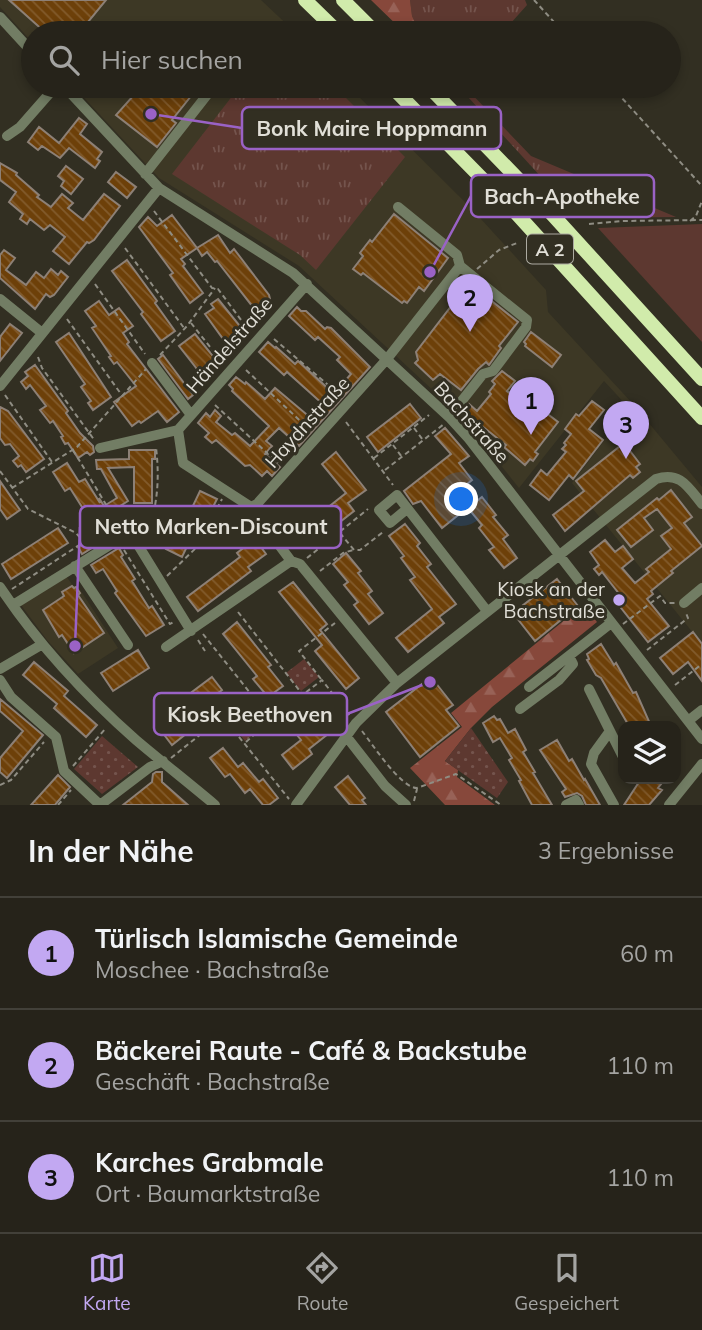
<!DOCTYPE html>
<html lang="de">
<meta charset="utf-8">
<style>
:root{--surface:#26231a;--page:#2e2b23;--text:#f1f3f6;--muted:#a4a4a2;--line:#424039;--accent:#c2a8f2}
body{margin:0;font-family:Mulish,sans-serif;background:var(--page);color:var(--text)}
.controls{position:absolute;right:21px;bottom:21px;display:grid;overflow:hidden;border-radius:14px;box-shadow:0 4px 10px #0003}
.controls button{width:63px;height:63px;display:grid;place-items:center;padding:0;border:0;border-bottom:2px solid var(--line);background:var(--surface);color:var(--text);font:35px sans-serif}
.you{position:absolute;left:462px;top:500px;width:24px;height:24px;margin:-18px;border:5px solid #fff;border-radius:50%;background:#1a73e8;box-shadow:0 0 0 10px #1a73e833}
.badge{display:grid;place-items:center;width:46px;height:46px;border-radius:50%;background:var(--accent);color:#111;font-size:23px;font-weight:700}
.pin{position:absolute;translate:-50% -58px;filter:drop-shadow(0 2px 4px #0008)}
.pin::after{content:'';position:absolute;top:37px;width:24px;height:21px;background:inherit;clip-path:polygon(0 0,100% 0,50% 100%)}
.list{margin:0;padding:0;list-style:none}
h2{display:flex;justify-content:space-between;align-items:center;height:91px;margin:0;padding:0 28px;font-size:30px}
h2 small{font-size:23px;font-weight:400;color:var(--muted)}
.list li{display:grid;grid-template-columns:46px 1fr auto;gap:21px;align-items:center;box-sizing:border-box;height:112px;padding:0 28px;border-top:2px solid var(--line)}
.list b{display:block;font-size:26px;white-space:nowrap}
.list p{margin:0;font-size:23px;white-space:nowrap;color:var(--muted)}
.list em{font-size:23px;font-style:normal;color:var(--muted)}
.icon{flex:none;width:38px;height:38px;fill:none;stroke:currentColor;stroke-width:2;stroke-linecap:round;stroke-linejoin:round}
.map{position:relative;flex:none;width:702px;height:805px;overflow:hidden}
.search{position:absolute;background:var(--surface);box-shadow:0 4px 10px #0003;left:21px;right:21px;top:21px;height:77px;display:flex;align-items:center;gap:18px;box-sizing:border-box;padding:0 24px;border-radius:38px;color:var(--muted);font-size:26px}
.sheet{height:427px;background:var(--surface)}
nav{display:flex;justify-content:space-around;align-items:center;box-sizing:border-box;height:98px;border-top:2px solid var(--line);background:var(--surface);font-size:19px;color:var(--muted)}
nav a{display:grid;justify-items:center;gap:4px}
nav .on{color:var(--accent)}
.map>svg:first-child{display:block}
.built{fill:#3d3825}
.grass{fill:url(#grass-tufts)}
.forest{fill:url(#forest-firs)}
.park{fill:url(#park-dots)}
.garden{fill:#5d3830}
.building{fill:url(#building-back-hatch);stroke:#8d8076;stroke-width:2}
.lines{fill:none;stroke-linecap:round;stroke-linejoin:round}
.path{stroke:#8f8d83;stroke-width:2;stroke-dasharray:5 3.5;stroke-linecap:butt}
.minor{stroke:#727d64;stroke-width:10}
.highway{stroke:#d1ebab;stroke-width:14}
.poi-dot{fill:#c2a8f2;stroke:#322f22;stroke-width:2.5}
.labels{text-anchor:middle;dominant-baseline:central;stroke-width:6;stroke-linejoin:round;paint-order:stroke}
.shield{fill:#322f22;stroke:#acaaa1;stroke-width:2}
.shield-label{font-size:18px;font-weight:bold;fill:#e1dfd7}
.street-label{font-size:19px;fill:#e1dfd7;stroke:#322f22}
.poi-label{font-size:19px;fill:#e1dfd7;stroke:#322f22;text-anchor:end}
.leader{fill:none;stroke:#9a62c6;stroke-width:2.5}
.callout-dot{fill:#9a62c6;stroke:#322f22;stroke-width:2.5}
.callout{fill:#322f22;stroke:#9a62c6;stroke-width:2.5}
.callout-label{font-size:21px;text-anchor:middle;font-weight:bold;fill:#e1dfd7}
</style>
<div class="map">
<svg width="702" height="805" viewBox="0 0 702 805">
<defs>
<pattern id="grass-tufts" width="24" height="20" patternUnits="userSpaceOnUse" patternTransform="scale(1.75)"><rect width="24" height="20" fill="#5d3830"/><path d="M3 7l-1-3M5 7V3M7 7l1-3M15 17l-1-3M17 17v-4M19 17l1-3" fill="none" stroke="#74544d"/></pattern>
<pattern id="forest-firs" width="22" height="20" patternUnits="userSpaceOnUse" patternTransform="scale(1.75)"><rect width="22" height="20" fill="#87483b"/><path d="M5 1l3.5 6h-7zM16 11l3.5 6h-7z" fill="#986257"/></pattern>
<pattern id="park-dots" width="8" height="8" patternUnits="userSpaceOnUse" patternTransform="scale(1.75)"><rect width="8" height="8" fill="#5d3830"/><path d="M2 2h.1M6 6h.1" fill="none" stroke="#74544d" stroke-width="1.8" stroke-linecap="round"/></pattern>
<pattern id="building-back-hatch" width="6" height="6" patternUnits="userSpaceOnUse" patternTransform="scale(1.75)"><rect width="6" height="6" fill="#6d4009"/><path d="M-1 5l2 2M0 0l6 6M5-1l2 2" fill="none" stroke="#825b2c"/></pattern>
</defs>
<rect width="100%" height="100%" fill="#322f22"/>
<path class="built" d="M0 0H261L296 33H33V43L0 7Z
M73 86H348L470 207 546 290 548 312 633 404 702 487V644L572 483 629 408 604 381 519 488 475 433 451 407 299 266 159 178Z
M66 576 74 587 77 585 118 648 78 674 47 640 21 605Z"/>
<path class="grass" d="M410 0H525L527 5 502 33H420L412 16Z
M240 86H334L405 157 316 270 300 255 172 174Z
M458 86H464L531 156 676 217 586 218 582 214H575Z"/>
<path class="forest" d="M371 0H410L412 16 420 33H405Z
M583 605 597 622 492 707 471 728 445 761 458 770 457 777 495 805H445L410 768 462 727 451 713Z"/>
<path class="park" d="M304 659 319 677 301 691 286 673Z
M248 700 267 723 245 741 226 717Z
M471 728 508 782 497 798 445 761Z
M102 736 138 767 102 794 74 769Z"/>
<path class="garden" d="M702 224V342L598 228Z"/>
<path class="building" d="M9 0H106L79 33H46Z
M142 86H199L172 120 176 123 157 147 116 115Z
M79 118 87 124 80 134 102 152 97 159 100 161 95 168 69 148 60 158 42 146 38 150 28 142 39 127 59 143Z
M0 163 17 173 16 175 39 195 37 197 51 207 62 194 73 203 68 208 83 220 104 194 120 206 94 240 89 243 87 242 69 264 53 251 65 237 50 225 44 230 30 219 27 224 20 219 23 214 9 202 16 192 0 180Z
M66 166 83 179 71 194 61 186 64 181 58 176Z
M116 172 136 187 127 198 108 182Z
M394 214 448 258 424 291 419 287 407 303 404 301 402 303 363 273 361 275 353 269 363 256 360 253 370 240 372 242Z
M172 215 197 248 181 259 185 264 183 266 203 293 190 303 170 275 173 273 139 227 148 217 157 226Z
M218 235 230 253 234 249 269 295 270 299 256 311 217 261 215 262 207 252 202 256 197 248Z
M4 250 15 258 6 270 26 285 36 272 44 278 51 269 58 275 61 271 68 277 54 295 50 297 46 294 35 309 0 278V255Z
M127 260 157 301 155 303 175 331 161 341 141 314 143 312 112 271Z
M469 283 518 322 499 346 501 348 489 365 486 362 478 369 461 390 440 374 433 380 415 363 418 360 416 352Z
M218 299 239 325 241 332 226 343 205 314 214 308 211 304Z
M99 301 109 315 119 308 133 326 123 333 129 342 127 344 179 412 167 422 158 411 141 423 139 421 132 426 114 402 136 386 117 362 114 364 109 357 111 356 92 328 96 326 85 311Z
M297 307 301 311H306L325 329 327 327 331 328 370 367 299 446 279 428 266 441 272 446 265 454 280 467 272 476 267 471 262 476 250 465 245 466 216 440 212 443 205 437 209 433 198 423 206 413 210 417 215 410 221 416 216 422 232 435 235 433 250 446 269 426 232 391 233 389 229 385 236 377 245 384 246 382 265 399 275 388 312 419 325 406 287 372 284 375 259 352 268 342 275 348 276 347 295 364 298 361 334 394 351 374 337 360 340 357 318 337 315 340 289 316Z
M10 324 22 333 0 361V337Z
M531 332 561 355 552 367 525 346 526 344 524 342Z
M69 333 111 397 93 410 88 403 91 401 81 387 85 384 56 342Z
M195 334 217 361 201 374 179 346Z
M163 355 193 395 188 399 158 359Z
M35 365 68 411 66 413 80 433 93 446 94 452 90 455 87 452 78 458 68 443 65 444 61 437 63 436 53 421 50 423 40 410 46 406 30 385 26 389 21 382 28 376 25 372Z
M502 371 515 381 507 391 533 412 537 406 558 422 535 452 538 454 533 461 530 459 525 465 504 447 506 445 463 411 469 404 477 411 491 394 489 392 495 384 492 381Z
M592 401 604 410 589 429 603 440 573 479 569 475 549 500 530 485 541 470 547 475 566 452 562 449 566 445 564 443 571 434 565 429 576 414 579 416Z
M410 404 421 418 378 452 367 437Z
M0 407 8 411 44 459 26 472 21 465 18 467 13 461 19 456 10 444 5 445 0 438Z
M445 428 469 456 459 463 472 480 450 498 462 512 442 528 421 501 413 504 404 491 451 454 435 436Z
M624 443 640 464 636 467 640 472 633 478 630 475 565 531 553 515 584 491 576 481Z
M129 450H155V459H152V503H134V467L108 468 128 501 109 513 121 530 82 554 78 547 99 534 70 488 65 491 53 472 67 463 79 482 85 479 100 503 99 498 104 506 117 498 101 469H97L96 460 129 459Z
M336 452 366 490 348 503 354 511 318 539 307 524 346 493 322 464Z
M0 481 20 510 7 519 0 509Z
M671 490 692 517 684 523 702 546 671 571 673 573 651 591 653 594 647 599 669 626 648 642 614 599 620 595 602 572 599 575 594 569 599 565 590 552 605 540 615 552 623 546 633 559 622 568 635 583 649 572 646 569 671 549 661 536 672 528 657 509 644 518 653 530 631 547 617 530 657 498 659 500Z
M200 491 217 499 197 539 192 536 182 557 166 549 176 529 181 531Z
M482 497 496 515 493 517 508 535 503 539 517 558 504 568 489 550 494 547 479 528 482 525 468 508Z
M405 524 420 543 417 546 431 564 427 567 456 604 439 617 444 623 408 652 396 638 432 609 410 580 415 577 401 558 404 556 389 536Z
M58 528 68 543 11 579 2 564Z
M255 539 266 554 248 567 251 571 198 611 187 597 240 557 237 553Z
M119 548 123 555 121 557 135 579 132 581 149 608 152 606 164 625 146 636 115 593 117 591 103 569 96 573 91 565Z
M346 553 361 571 358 573 372 591 368 594 383 613 369 624 354 605 358 602 344 585 348 582 333 564Z
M557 579 578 606 535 641 513 613Z
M293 582 327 624 320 630 359 678 346 689 315 651 322 645 279 592Z
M72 586 74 588 76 587 80 593 78 595 104 633 74 653 62 635 59 637 43 610 64 596 62 592Z
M237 622 271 665 268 667 283 686 268 697 253 679 257 676 223 634Z
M693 632 702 644V681L688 662 673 674 660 658Z
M601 644 614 665 616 663 633 693 636 692 651 726H629L601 678 596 675 587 660 589 659 587 654Z
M138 650 149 668 113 691 101 673Z
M34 662 68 691 64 696 97 725 86 737 54 708 57 704 23 675Z
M212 677 222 690 203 705 207 711 187 726 191 730 172 745 162 732 180 717 177 712 196 697 192 692Z
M431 677 453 705 446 710 459 726 420 757 386 712Z
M0 699 43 735 7 778 0 772V758L23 731 0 711Z
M333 700 343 713 324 728 328 734 309 749 312 754 293 769 282 755 301 740 297 735 316 719 313 715Z
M494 716 497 720 500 719 508 733 515 729 526 750 523 752 535 772 533 773 552 805H532L519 781 521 780 509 760 512 758 500 738 493 742 483 723Z
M557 740 569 761 572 759 584 780 585 779 600 805H586L582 796 577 793 565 797 562 792 566 789 540 750Z
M223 748 238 767 243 763 259 782 263 779 278 798 269 805H263L250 789 245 793 230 774 225 777 210 758Z
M156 772H162V782L188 805H123L152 782 153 774Z
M58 775 70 787 55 805H31Z
M348 776 365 798 362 800 366 805H350L335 787Z
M641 779H665L658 788 662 790 649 805H624Z"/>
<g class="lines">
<path class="path" d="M534 0 564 33
M611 86 702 186
M154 211 212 288 218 289 250 332
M690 221 696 216 702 201
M589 224 622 221 702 220
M125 248 184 328
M477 269 499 250 517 243
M95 284 145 354
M67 319 121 394
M191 323 222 362
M274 339 341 396
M160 355 187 326 215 288
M38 357 42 368 95 441
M246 370 311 431
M5 395 52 462
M215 405 278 463
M346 422 393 485
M414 428 423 440
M393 445 402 457
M73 450 116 521 147 538
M374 458 429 415
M385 470 444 424
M0 471 28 509 76 533 83 541
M12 488 77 447 146 369
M340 533 354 550H360L383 532
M147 538C157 505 160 482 156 447
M124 550 170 624 175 621
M307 558 368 509
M320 571 343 553 353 550
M167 576 198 546 222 499
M12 589 116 521
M238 612 303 695
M623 624 660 596 665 603H675
M203 634 271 719 322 680 350 716
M198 640 205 651
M647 650 688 618 686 613
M321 679 299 651 335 623
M675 685 702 664
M223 717 289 799
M362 731C373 745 401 788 417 788L456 774 501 805
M246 742 270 720
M171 758 251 694
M73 766 106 728
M0 785 11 780 44 742
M414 801 417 789
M58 805 71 790"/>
<path class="minor" d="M0 17 33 53
M64 86 159 188 293 273 449 417 469 439 702 739
M7 136 20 127 56 86
M145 174 214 86
M398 207 457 255 460 266 527 320 526 327 493 371 483 374 449 417
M307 284 178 430 183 463 251 507 291 561 300 564 397 683
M0 299 42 333
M152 363 191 415
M0 386 159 188
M100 448 178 430
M251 507 257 504 387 359 460 266
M407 509 390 523 379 510 397 495 487 611
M138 545 191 631
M75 566 128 645
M0 587C38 644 84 694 136 740 162 762 189 783 215 805
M684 603 702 588
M13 605 118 540
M166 647 291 561
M0 669 41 645
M0 680 11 697 56 737 64 771 100 805
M529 687 611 623
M589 689 623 757
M520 709 559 680 573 664 569 656
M688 721 702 710
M610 731 594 753 591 764 614 805
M346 736 385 786 406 805
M100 805 150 767 163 761
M296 805 356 723 397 683 656 479C680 471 688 487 702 504
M566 805 576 800 579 805
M669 805 702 764"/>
<path class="highway" d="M305 0 339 33
M343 0 376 33
M391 86 516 213 702 418
M428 86 550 212 702 379"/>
</g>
<circle class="poi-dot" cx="619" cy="600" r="7"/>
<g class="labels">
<rect class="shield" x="527" y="234.5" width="46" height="29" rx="5"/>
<g class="shield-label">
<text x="550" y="249">A 2</text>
</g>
<g class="street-label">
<text transform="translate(229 345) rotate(-49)">Händelstraße</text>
<text transform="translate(307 422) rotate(-48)">Haydnstraße</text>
<text transform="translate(472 422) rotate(48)">Bachstraße</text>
</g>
<g class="poi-label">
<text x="605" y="589">Kiosk an der<tspan x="605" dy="22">Bachstraße</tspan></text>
</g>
</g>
<path class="leader" d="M151 114L242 128M430 272L471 196M75 646L80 527M430 682L347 714"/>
<g class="callout-dot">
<circle cx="151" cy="114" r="7"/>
<circle cx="430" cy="272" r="7"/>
<circle cx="75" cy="646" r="7"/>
<circle cx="430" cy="682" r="7"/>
</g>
<g class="callout">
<rect x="242" y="107" width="259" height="42" rx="7"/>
<rect x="471" y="175" width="183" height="42" rx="7"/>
<rect x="80" y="506" width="261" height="42" rx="7"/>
<rect x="154" y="693" width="193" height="42" rx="7"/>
</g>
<g class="callout-label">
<text x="372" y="136">Bonk Maire Hoppmann</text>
<text x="562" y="204">Bach-Apotheke</text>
<text x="211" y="534">Netto Marken-Discount</text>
<text x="250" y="722">Kiosk Beethoven</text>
</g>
</svg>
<div class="controls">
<button><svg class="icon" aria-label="layers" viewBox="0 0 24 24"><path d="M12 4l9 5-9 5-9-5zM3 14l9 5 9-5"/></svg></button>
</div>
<div class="you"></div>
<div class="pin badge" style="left:531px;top:435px">1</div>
<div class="pin badge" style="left:470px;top:332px">2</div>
<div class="pin badge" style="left:626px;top:459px">3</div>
<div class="search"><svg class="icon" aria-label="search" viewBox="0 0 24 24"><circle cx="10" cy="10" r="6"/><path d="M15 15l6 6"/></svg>Hier suchen</div>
</div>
<section class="sheet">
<h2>In der Nähe<small>3 Ergebnisse</small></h2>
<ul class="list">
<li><span class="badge">1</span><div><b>Türlisch Islamische Gemeinde</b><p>Moschee · Bachstraße</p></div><em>60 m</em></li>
<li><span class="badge">2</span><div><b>Bäckerei Raute - Café &amp; Backstube</b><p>Geschäft · Bachstraße</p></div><em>110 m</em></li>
<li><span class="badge">3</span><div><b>Karches Grabmale</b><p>Ort · Baumarktstraße</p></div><em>110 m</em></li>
</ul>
</section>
<nav>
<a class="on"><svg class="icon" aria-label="map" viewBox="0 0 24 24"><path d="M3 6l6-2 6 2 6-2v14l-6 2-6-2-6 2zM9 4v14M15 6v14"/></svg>Karte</a>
<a><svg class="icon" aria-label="directions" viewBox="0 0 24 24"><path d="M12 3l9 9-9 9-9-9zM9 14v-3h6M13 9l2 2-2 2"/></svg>Route</a>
<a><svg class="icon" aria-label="saved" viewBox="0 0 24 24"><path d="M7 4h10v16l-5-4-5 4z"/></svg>Gespeichert</a>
</nav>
